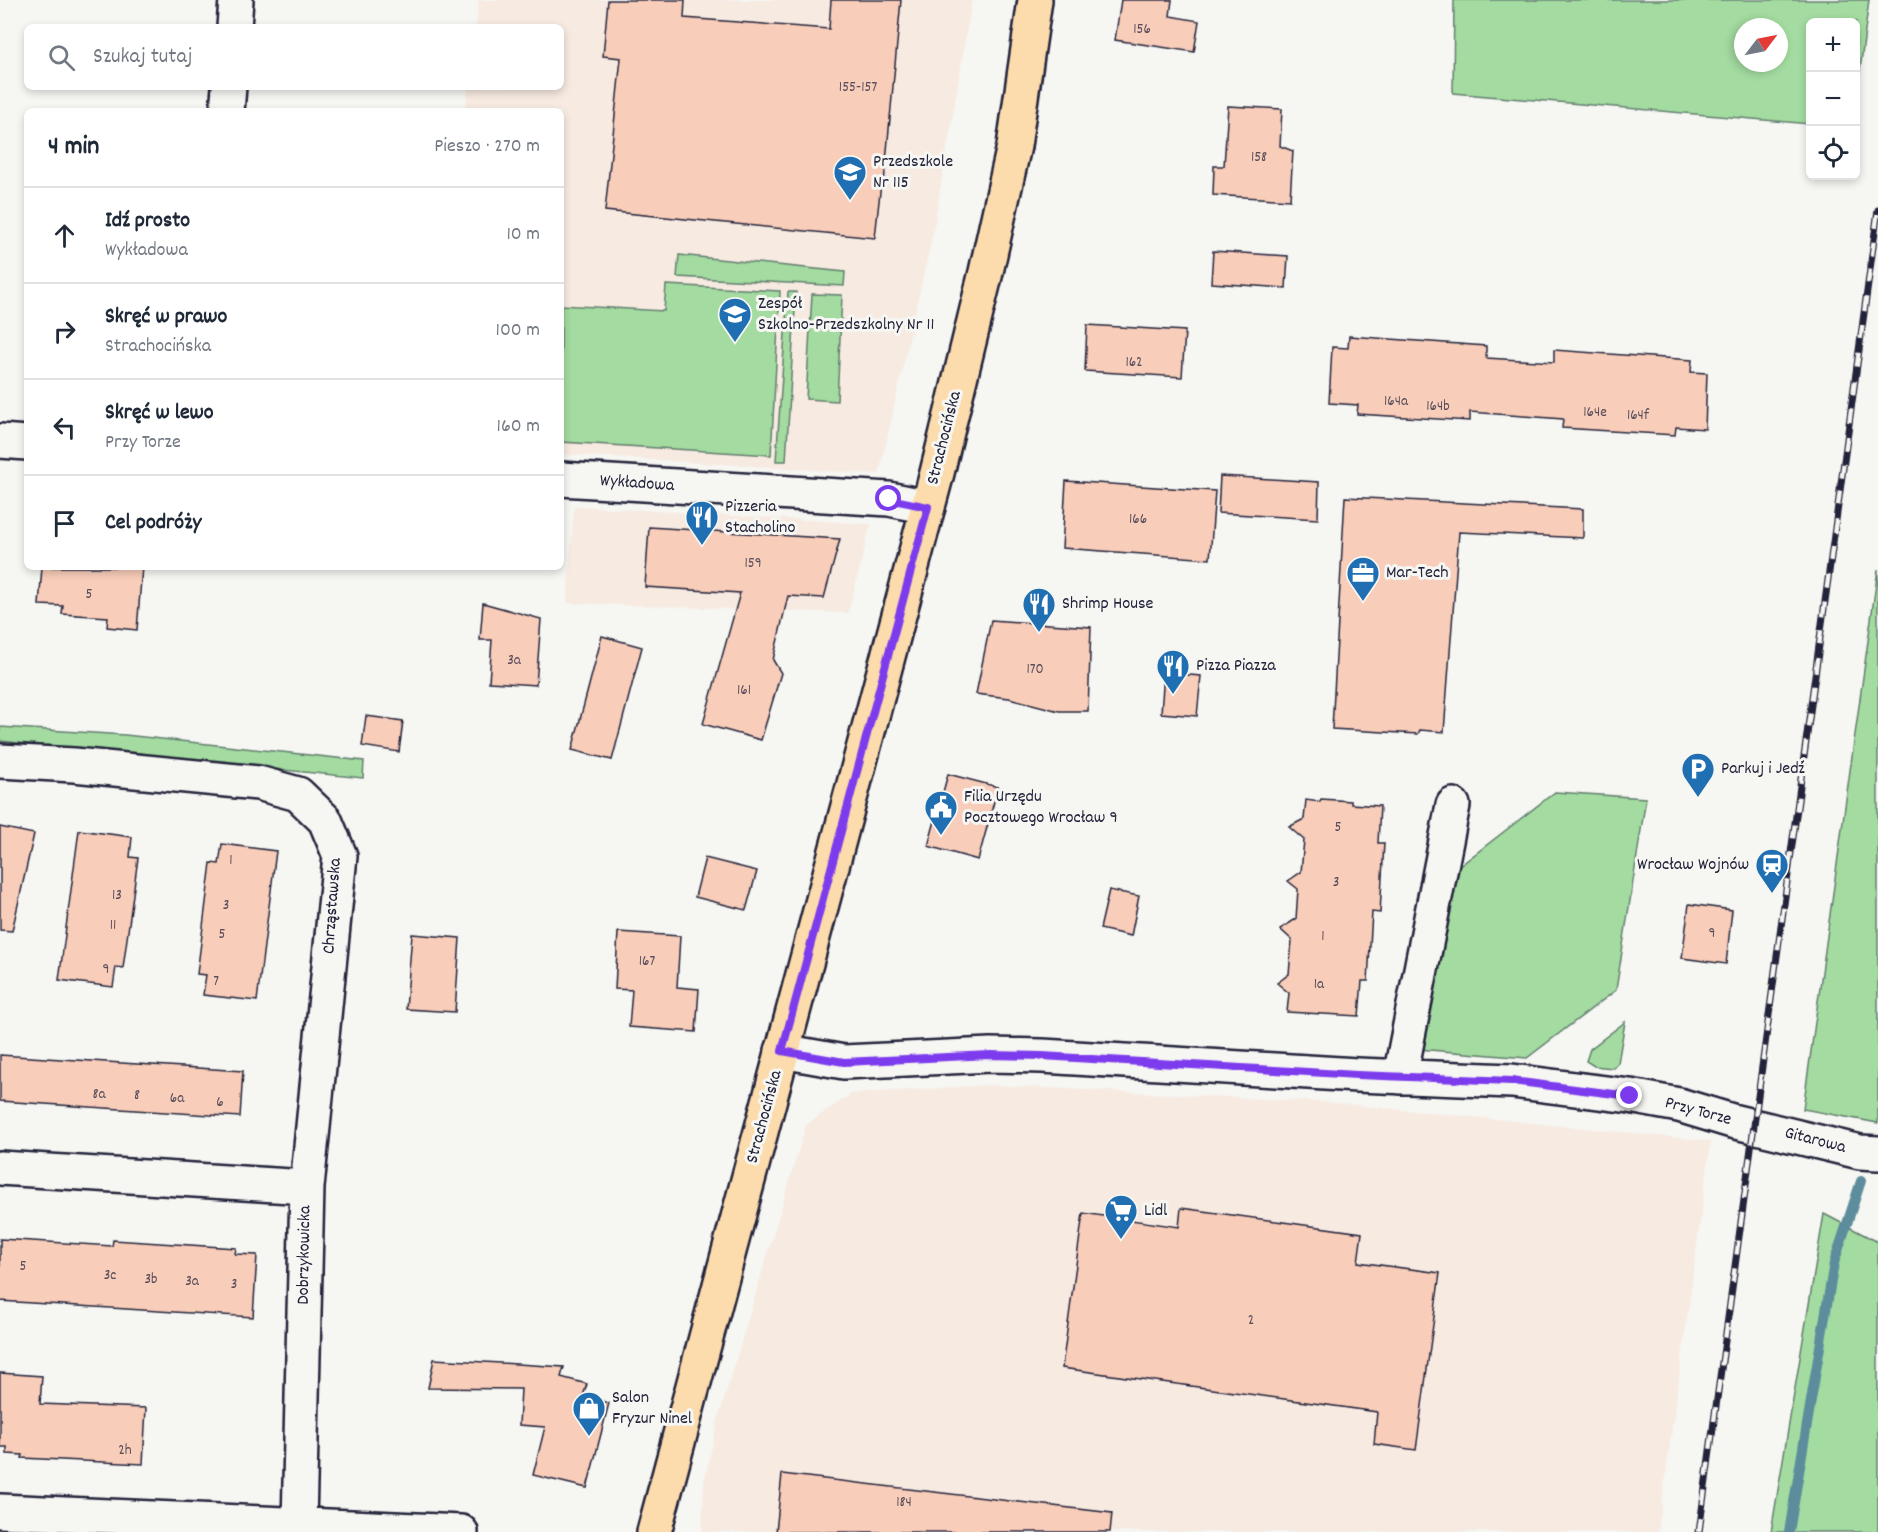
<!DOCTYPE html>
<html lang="pl">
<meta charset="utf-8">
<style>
:root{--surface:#fff;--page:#f6f6f7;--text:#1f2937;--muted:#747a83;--line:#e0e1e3}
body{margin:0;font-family:Dekko,sans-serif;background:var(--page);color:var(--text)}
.controls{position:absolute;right:18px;top:18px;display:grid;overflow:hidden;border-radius:9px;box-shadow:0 3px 9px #0003}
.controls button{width:54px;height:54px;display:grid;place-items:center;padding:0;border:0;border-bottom:2px solid var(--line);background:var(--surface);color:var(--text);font:30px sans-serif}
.compass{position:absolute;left:1734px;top:18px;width:54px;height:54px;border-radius:50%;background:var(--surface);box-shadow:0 3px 9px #0003;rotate:58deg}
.stop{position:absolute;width:18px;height:18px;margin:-14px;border:4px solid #7c3aed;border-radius:50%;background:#fff}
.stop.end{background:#7c3aed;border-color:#fff;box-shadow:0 2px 6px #0008}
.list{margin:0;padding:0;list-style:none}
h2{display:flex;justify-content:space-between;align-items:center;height:78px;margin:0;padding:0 24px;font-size:26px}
h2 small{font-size:20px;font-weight:400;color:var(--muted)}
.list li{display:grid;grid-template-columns:39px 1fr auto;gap:18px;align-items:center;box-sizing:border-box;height:96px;padding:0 24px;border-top:2px solid var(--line)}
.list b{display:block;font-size:22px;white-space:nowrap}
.list p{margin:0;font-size:20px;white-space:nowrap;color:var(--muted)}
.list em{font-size:20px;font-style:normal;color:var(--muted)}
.icon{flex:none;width:33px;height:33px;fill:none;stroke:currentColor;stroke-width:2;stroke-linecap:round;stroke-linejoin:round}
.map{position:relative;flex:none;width:1878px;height:1532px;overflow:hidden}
.search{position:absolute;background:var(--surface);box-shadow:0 3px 9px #0003;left:24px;top:24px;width:540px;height:66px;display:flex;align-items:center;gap:15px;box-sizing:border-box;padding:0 21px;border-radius:9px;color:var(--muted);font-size:22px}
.panel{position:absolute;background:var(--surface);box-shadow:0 3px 9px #0003;left:24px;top:108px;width:540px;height:462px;border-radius:9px}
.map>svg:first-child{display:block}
.built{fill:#f7eae1}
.green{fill:#a3dba0;stroke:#627e6e;stroke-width:1.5;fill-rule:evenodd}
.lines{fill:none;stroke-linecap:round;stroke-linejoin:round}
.stream{stroke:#5d8d9c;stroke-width:10}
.building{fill:#f8cdb9;stroke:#22223b;stroke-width:1.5}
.minor-casing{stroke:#22223b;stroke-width:38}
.major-casing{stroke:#22223b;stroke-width:38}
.minor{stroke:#f6f6f2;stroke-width:33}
.major{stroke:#fcdcac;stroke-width:33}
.rail-casing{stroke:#22223b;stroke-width:7}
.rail{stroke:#f6f6f2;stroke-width:4.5;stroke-dasharray:14;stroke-linecap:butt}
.route{stroke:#7c3aed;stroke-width:8}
.labels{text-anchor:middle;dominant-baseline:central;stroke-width:6;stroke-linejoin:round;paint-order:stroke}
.number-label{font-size:15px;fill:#584d5a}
.poi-label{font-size:18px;fill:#22223b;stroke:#f6f6f2;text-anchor:start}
.street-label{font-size:18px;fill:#22223b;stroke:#f6f6f2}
</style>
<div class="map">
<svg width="1878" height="1532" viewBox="0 0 1878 1532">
<rect width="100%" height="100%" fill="#f6f6f2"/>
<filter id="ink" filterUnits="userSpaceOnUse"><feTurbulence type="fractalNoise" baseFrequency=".0167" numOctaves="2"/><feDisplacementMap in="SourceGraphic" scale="12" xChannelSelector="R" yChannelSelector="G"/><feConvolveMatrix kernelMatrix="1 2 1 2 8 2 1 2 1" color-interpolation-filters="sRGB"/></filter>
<g filter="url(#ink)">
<path class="built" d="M479 0H972L933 232 879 474 561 454V111H466L468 87H561V27H476Z
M574 506 871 524 848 613 567 603Z
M989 1085 1323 1102 1711 1141 1658 1532H702L704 1482 718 1420 806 1125 851 1094Z"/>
<path class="green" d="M1454 0H1869L1856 101V22H1810V124L1453 93ZM1743 27H1779V63H1743Z
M679 255 845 272 844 286 677 277Z
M666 285 780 291 771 455 561 442V305L664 311Z
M788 292H796L786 461H776Z
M812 294 842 295 837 401 806 399Z
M1878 569V1123L1803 1109Z
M0 727 125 735 364 761 363 778 0 741Z
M1555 792 1646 798 1616 990 1527 1058 1418 1049 1452 872Z
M1625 1022 1618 1063 1613 1068 1594 1066 1586 1061 1590 1049Z
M1824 1214 1878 1242V1532H1771Z"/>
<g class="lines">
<path class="stream" d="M1789 1532 1834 1263 1861 1181"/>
</g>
<path class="building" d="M608 0H685L684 18 829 29 831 0H901L884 183H881L875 238 605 211 621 58 603 56Z
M1121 0H1172L1170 16 1199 21 1194 52 1115 40Z
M1228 106 1282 109 1280 146 1293 151 1290 200 1213 195 1214 166H1224Z
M1213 251 1288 256 1286 288 1211 283Z
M1087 325 1185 331 1182 377 1085 371Z
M1349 336 1486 346V358L1554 362V350L1692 360 1691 372 1707 373 1705 429 1676 427 1675 435 1562 428 1563 419 1470 412V421L1357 414 1358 405 1329 403 1332 347 1348 348Z
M1220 476 1319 482 1318 519 1218 513Z
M1066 481 1215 491 1210 559 1062 548Z
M1345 497 1583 509V538L1459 532 1444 732 1420 730 1418 734 1332 729Z
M649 527 840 539 824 598 788 596 773 660 781 673 761 740 703 724 740 593 645 587Z
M42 567H142L137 630 107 627 108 617 62 614 63 606 39 605Z
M483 603 541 619 536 685 489 682 492 640H480Z
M991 620 1091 627 1088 711H1059L1009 698 976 694Z
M602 636 642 647 612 760 572 750Z
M1164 673 1201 676 1197 716 1161 713Z
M366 716 403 721 399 752 362 746Z
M948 774 998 787 978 860 928 846Z
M1321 799 1351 801V804L1380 806 1378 843H1384L1380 913 1372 912 1368 981H1362L1359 1016 1287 1012 1289 993 1277 983 1289 974 1292 940 1280 929 1296 919 1298 889 1288 881 1301 872 1304 840 1289 827 1304 819 1306 800 1320 802Z
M0 827 34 834 12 931 0 930Z
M79 830 132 837 130 857 138 858 123 968 116 967 113 987 59 980Z
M222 844 276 851 257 1001 203 995 206 975 197 974 211 863 219 864Z
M705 858 757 871 746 910 695 897Z
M1109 890 1139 896 1131 936 1100 929Z
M1689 904 1732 910 1726 964 1682 958Z
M618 932 680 936 677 987 699 989 696 1032 629 1027 632 990 615 989Z
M412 934 460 938 455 1012 406 1009Z
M0 1055 243 1071 240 1117 0 1101Z
M1181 1208 1362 1233 1358 1262 1440 1273 1416 1450 1374 1444 1377 1412 1062 1368 1083 1213 1179 1227Z
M0 1239 112 1246 113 1240 236 1248 235 1254 257 1255 253 1317 0 1301Z
M434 1359 564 1367 561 1377 587 1384 583 1396 609 1403 587 1488 533 1475 545 1427 519 1425 521 1389 428 1388Z
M0 1373 42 1376 40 1404 146 1408 143 1464 22 1458 23 1455 7 1454V1447H0Z
M782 1474 1112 1513 1110 1532H776Z"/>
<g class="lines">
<defs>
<path id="minor" d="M234 27 236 0
M227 111 229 87
M0 441 27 443
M561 479 889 499 928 507
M0 761 74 765 258 783 298 794 325 820 340 856 307 1187 299 1524
M782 1051 844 1062 990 1055 1042 1056 1357 1075 1512 1081 1630 1096 1679 1105 1732 1121 1860 1152 1878 1153
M1400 1077 1453 805
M0 1168 307 1187
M0 1511 461 1532"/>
<path id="major" d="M654 1532 937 473 986 272 1014 146 1035 0"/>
</defs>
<use href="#minor" class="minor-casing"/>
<use href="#major" class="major-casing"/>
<use href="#minor" class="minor"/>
<use href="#major" class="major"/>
<defs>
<path id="rail" d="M1699 1532 1878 210"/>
</defs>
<use href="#rail" class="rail-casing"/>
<use href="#rail" class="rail"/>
</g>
</g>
<g class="lines" filter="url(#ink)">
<path class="route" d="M889 499 928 507 782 1051 844 1062 990 1055 1042 1056 1357 1075 1512 1081 1630 1096"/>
</g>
<defs>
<symbol id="school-pin" viewBox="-11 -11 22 30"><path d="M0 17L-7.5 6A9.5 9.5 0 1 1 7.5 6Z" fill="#1f6fb2" stroke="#f6f6f2"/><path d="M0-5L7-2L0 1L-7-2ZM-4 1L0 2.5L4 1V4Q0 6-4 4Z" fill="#fff"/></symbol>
<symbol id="restaurant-pin" viewBox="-11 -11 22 30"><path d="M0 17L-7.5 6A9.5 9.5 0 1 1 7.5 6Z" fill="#1f6fb2" stroke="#f6f6f2"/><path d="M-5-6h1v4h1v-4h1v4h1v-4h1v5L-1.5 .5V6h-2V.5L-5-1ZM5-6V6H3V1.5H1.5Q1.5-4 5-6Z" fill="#fff"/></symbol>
<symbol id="office-pin" viewBox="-11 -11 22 30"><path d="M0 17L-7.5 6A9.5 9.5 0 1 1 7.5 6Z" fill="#1f6fb2" stroke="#f6f6f2"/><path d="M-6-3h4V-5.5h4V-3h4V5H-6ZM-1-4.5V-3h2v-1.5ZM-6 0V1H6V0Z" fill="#fff"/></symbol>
<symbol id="parking-pin" viewBox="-11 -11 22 30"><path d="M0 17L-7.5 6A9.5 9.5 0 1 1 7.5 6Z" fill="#1f6fb2" stroke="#f6f6f2"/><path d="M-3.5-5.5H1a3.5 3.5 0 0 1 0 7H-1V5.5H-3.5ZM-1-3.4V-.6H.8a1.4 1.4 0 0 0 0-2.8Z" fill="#fff"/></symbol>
<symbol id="civic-pin" viewBox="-11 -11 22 30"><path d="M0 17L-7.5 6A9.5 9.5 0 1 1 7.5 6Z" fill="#1f6fb2" stroke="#f6f6f2"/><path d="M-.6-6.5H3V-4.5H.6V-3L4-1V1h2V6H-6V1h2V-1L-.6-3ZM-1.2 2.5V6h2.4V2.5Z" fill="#fff"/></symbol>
<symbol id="station-pin" viewBox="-11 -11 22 30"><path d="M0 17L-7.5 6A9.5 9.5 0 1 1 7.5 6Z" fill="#1f6fb2" stroke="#f6f6f2"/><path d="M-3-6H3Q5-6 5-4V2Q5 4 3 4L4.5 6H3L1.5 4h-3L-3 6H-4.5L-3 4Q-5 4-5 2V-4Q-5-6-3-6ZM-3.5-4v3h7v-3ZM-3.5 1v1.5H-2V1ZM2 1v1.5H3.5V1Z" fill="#fff"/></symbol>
<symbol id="supermarket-pin" viewBox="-11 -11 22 30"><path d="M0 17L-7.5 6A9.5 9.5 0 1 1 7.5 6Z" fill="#1f6fb2" stroke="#f6f6f2"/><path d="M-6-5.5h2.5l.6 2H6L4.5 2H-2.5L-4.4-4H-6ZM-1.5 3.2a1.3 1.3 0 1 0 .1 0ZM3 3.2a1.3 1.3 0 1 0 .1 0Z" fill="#fff"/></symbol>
<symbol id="shop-pin" viewBox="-11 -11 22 30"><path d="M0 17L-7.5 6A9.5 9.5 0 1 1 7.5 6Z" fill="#1f6fb2" stroke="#f6f6f2"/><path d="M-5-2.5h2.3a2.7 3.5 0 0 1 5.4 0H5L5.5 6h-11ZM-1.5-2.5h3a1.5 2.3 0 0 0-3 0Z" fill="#fff"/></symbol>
</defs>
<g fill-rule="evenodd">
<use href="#school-pin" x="831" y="153" width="38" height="52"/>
<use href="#school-pin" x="716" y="295" width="38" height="52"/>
<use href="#restaurant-pin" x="683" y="498" width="38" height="52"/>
<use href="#office-pin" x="1344" y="554" width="38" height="52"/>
<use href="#restaurant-pin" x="1020" y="585" width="38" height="52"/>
<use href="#restaurant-pin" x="1154" y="647" width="38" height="52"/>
<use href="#parking-pin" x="1679" y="750" width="38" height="52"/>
<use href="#civic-pin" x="922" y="788" width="38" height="52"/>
<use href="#station-pin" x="1753" y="846" width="38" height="52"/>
<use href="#supermarket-pin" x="1102" y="1192" width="38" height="52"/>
<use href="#shop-pin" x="570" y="1389" width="38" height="52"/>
</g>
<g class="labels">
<g class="number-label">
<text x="1142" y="30">156</text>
<text x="858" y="88">155-157</text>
<text x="1259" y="158">158</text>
<text x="1134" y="363">162</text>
<text x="1396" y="402">164a</text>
<text x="1438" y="407">164b</text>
<text x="1595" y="413">164e</text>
<text x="1638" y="416">164f</text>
<text x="1138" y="520">166</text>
<text x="753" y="564">159</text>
<text x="89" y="595">5</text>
<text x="514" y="661">3a</text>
<text x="1035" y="670">170</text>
<text x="744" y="691">161</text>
<text x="1338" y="828">5</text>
<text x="231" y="861">1</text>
<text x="1336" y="883">3</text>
<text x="117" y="896">13</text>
<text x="226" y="906">3</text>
<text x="113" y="926">11</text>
<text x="1712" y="934">9</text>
<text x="222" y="935">5</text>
<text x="1323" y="937">1</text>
<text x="647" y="962">167</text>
<text x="106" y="970">9</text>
<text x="216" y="982">7</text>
<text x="1319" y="985">1a</text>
<text x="99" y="1095">8a</text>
<text x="137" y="1096">8</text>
<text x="177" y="1099">6a</text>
<text x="220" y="1103">6</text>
<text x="23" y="1267">5</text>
<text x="110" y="1276">3c</text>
<text x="151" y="1280">3b</text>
<text x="192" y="1282">3a</text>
<text x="234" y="1285">3</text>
<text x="1251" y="1321">2</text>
<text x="125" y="1451">2h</text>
<text x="904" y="1503">184</text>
</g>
<g class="poi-label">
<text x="873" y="162">Przedszkole<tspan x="873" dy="21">Nr 115</tspan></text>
<text x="758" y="304">Zespół<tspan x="758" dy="21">Szkolno-Przedszkolny Nr 11</tspan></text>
<text x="725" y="507">Pizzeria<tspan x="725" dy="21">Stacholino</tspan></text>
<text x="1386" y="573">Mar-Tech</text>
<text x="1062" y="604">Shrimp House</text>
<text x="1196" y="666">Pizza Piazza</text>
<text x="1721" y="769">Parkuj i Jedź</text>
<text x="964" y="797">Filia Urzędu<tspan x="964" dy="21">Pocztowego Wrocław 9</tspan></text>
<text x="1749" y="865" text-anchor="end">Wrocław Wojnów</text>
<text x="1144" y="1211">Lidl</text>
<text x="612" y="1398">Salon<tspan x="612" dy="21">Fryzur Ninel</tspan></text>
</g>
<g class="street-label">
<text transform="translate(945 438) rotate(-76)">Strachocińska</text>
<text transform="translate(637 484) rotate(4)">Wykładowa</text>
<text transform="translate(333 906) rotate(-86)">Chrząstawska</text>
<text transform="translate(1698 1112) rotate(15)">Przy Torze</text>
<text transform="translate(765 1117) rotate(-75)">Strachocińska</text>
<text transform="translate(1815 1141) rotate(14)">Gitarowa</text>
<text transform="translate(305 1255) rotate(-89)">Dobrzykowicka</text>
</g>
</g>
</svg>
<div class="controls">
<button>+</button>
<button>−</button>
<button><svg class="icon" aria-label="locate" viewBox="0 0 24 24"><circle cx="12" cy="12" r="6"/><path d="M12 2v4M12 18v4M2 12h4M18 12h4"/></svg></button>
</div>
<svg class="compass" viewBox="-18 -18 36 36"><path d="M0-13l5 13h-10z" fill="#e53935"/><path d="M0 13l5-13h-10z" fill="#747a83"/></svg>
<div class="stop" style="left:889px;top:499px"></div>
<div class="stop end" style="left:1630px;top:1096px"></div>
<div class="search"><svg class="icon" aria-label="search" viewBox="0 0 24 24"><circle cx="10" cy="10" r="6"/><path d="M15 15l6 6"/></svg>Szukaj tutaj</div>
<section class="panel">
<h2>4 min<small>Pieszo · 270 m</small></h2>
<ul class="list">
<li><svg class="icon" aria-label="ahead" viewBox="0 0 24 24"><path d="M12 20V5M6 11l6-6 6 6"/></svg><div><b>Idź prosto</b><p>Wykładowa</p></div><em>10 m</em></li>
<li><svg class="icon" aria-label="right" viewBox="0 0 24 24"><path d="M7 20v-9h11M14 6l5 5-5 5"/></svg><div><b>Skręć w prawo</b><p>Strachocińska</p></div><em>100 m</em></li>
<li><svg class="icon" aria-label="left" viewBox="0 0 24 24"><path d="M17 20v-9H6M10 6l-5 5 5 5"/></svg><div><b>Skręć w lewo</b><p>Przy Torze</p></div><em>160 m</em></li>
<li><svg class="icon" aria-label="arrive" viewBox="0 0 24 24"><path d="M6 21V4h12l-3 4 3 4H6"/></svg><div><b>Cel podróży</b></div></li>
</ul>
</section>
</div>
